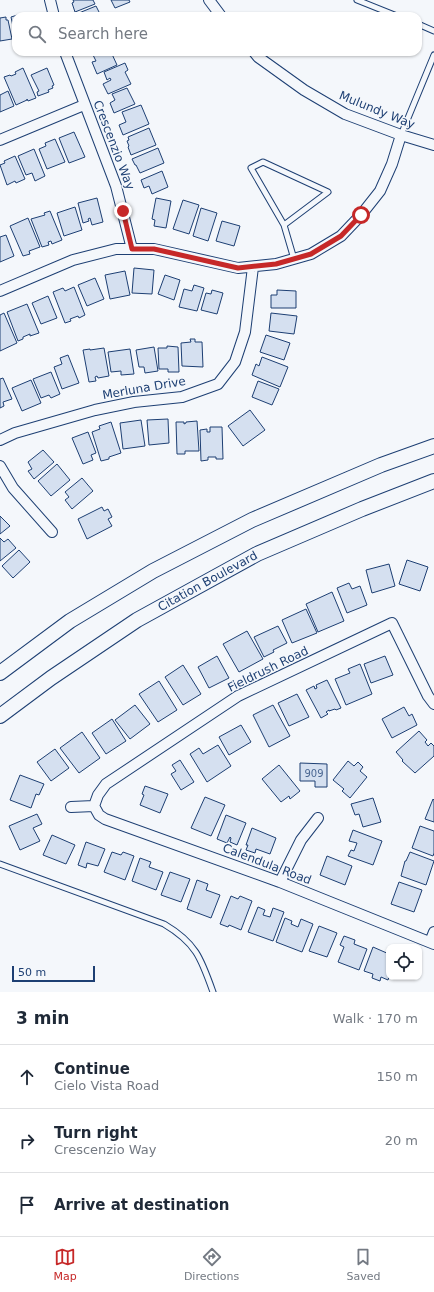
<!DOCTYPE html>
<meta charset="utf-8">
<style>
:root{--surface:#fff;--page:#f2f2f3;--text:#1f2937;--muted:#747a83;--line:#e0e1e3;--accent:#c62828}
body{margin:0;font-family:"DejaVu Sans",sans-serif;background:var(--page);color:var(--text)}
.controls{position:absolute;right:12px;bottom:12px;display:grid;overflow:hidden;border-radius:8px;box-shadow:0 1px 3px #0004}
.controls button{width:36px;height:36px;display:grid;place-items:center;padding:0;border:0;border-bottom:1px solid var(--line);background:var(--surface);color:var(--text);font:20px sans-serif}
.scale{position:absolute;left:12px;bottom:10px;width:83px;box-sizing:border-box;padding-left:4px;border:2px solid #1d3f73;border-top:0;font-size:11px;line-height:14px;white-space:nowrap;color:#1d3f73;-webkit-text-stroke:3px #f4f7fb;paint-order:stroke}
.stop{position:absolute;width:12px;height:12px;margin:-9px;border:3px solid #c62828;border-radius:50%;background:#fff}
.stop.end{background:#c62828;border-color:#fff;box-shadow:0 1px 4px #0008}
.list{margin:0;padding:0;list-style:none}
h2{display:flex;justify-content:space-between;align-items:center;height:52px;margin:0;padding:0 16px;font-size:17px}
h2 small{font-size:13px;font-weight:400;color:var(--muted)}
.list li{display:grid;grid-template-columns:26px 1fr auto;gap:12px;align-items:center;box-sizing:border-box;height:64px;padding:0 16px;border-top:1px solid var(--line)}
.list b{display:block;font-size:15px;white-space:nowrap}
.list p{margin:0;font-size:13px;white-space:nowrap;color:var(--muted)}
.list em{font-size:13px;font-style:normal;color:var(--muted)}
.icon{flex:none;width:22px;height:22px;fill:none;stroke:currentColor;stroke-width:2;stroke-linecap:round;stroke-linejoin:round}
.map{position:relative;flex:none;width:434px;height:992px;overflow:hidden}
.search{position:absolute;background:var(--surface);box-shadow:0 1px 3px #0004;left:12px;right:12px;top:12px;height:44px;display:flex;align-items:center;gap:10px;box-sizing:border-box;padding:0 14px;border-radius:12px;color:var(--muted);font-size:15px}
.sheet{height:244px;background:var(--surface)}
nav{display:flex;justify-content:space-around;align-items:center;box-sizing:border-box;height:56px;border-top:1px solid var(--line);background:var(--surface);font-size:11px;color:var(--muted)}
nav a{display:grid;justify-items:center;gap:2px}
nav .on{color:var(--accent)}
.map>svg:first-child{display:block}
.building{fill:#d5e0f0;stroke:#1d3f73}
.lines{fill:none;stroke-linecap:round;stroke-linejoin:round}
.lane-casing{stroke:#1d3f73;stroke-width:7}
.street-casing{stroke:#1d3f73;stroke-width:12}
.secondary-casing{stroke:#1d3f73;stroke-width:16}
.lane{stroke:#f4f7fb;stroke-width:5}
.street{stroke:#f4f7fb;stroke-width:10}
.secondary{stroke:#f4f7fb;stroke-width:14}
.route{stroke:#c62828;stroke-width:5}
.labels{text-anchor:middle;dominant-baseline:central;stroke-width:3;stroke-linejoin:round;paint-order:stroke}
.number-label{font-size:10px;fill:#4b6792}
.street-label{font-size:12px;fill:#1d3f73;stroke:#f4f7fb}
</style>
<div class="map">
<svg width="434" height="992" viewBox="0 0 434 992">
<rect width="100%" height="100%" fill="#f4f7fb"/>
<path class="building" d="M73 0H93L95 4 75 12 72 3 74 2Z
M111 0H129L130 2 115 8Z
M96 6 101 16H75L74 15Z
M21 14 22 16H16V41L11 17Z
M6 17V20H8L12 39 0 41V18Z
M101 52H111L117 65 97 74 92 62 96 61 93 55Z
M125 63 128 70 125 72 131 84 108 94 103 84 111 80 110 78 107 80 104 72Z
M23 68 36 98 28 101 27 99V100L16 105 4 77 10 75 11 76 16 74 15 72Z
M47 68 54 85 52 86 53 88 48 90 49 92 38 96 37 92 39 91 31 75Z
M127 88 135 104 114 113 110 103 115 100 112 94Z
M8 91 14 106 0 112V95Z
M141 105 149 124 123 135 119 125 126 122 122 112Z
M149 128 156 145 131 155 128 147 129 146 127 141 129 140 128 137Z
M74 132 85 157 69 163 59 138Z
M55 139 65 162 47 169 39 149 46 146 45 143Z
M158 148 164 163 140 173 136 165H135L132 159Z
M34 149 45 176 35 181 32 173 26 175 18 156Z
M15 156 25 179 16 183 15 181 7 185 0 165 5 163 4 161Z
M162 171 168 187 152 194 149 186 144 188 141 180Z
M97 198 103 222 92 225 90 218 88 219 89 221 83 223 78 203Z
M156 198 171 201 166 228 154 226 155 220 152 219Z
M183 200 199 205 189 234 173 229Z
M75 207 82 230 64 236 57 213Z
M201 208 217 213 208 241 193 236Z
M50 211 62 240 52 244 51 241 48 242 49 245 42 247 31 219 45 215 44 213Z
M28 218 40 247 29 251 30 254 23 256 10 226Z
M222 221 240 226 234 246 216 241Z
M6 235 14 256 0 262V237Z
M134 268 154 270 152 294 132 293Z
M125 271 130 295 110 299 105 275Z
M165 275 180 280 174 300 158 294Z
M95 278 104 299 87 306 78 285Z
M194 285 204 288 197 311 179 307 184 289 192 291Z
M74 287 85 315 79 318 78 316 70 319 71 321 65 323 53 292 63 288 65 291Z
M212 290 223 293 217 314 201 310 206 293 211 294Z
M277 290 296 291V308H271V295H277Z
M48 296 57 318 41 324 32 303Z
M27 304 39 333 30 336V334L23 337V339L18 341 7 312Z
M4 313 17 343 0 351V315Z
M271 313 297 316 294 334 269 331Z
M266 335 290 343 284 360 260 352Z
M190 339H195V342H202L203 367 182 366 181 343 191 342Z
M167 346 178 347 179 372H168V369H159L158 348H167Z
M154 347 158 371 145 373 144 367H139L136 350Z
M104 348 109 376 98 378 97 376 95 377 96 381 89 382 83 350 90 349V350Z
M130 349 134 374 121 375V371L111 372 108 352Z
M68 355 79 383 62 389 54 367 62 364 60 358Z
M262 357 288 367 280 387 252 375 256 364 259 366Z
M51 372 60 394 51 398 49 395 41 398 33 379Z
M3 378 12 399 3 402 4 406 0 408V379Z
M31 380 41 403 22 411 12 388Z
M258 381 279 389 272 405 252 397Z
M250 410 265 430 243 446 228 426Z
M168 419 169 443 149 445 147 420Z
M141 420 145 446 123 449 120 423Z
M197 421 199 451H185V454H177L176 422H184V424L186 423V422Z
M111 422 121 453 109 457V459L101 461 92 432 100 429 99 426Z
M210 427H222L223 459H216V457H208V460L201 461 200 430 207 429V432H210Z
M88 432 96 453 91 455 93 460 83 464 72 438Z
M43 450 54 462 34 479 28 471 32 469 28 462Z
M57 464 70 480 51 496 38 481Z
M82 478 93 491 72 509 65 500 69 497 65 492Z
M102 507 104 511 108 509 112 517 108 519 112 526 87 539 78 519Z
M0 516 10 526 0 534Z
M0 538 4 542 8 539 16 548 0 561Z
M19 550 30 562 13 578 2 566Z
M407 560 428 567 420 591 399 584Z
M389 564 395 586 372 593 366 570Z
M349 583 352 589 360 586 367 605 347 613 337 588Z
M332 592 344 621 318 632 306 604Z
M306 609 317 633 292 643 282 620Z
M278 626 287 643 273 650 274 652 264 657 254 637Z
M247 631 263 659 239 672 223 644Z
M217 656 229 678 209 688 198 667Z
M385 656 393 675 371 683 364 664Z
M360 664 372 694 346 705 335 679 350 673 348 669Z
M183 665 201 694 183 705 165 677Z
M327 680 341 708 336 710 335 709 329 711V710L326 712 328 714 321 718 306 690 314 686 315 689 317 688 316 685Z
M159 681 177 710 158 722 139 694Z
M297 694 309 717 289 726 278 703Z
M135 705 150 724 130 739 115 720Z
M273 705 290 736 269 747 253 715Z
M404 707 409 716 412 714 417 725 392 738 382 719Z
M112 719 126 741 106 754 92 733Z
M241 725 251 742 229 755 219 737Z
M419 731 427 740 425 742 428 746 431 743 434 746V756L415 773 402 761 403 760 396 752Z
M82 732 100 758 79 773 60 748Z
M218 745 231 766 207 782 190 754 199 748 203 754Z
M55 749 69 768 51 781 37 762Z
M180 760 194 782 181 790 171 774 176 771 172 765Z
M348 761 354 766 358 762 363 767 360 771 367 777 350 798 342 791 344 789 333 780Z
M300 763 327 764V787H315V781H300Z
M279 765 300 791 290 799 289 796 281 802 262 779Z
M20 775 44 784 39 795 36 794 31 808 10 800Z
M145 786 168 794 160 813 140 805 144 795 142 794Z
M205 797 225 805 211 836 191 828Z
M373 798 381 822 363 827 359 814 355 815 351 804Z
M433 799 434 800V822L425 819Z
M37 814 42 824 33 828 40 841 20 850 9 826Z
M226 815 246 823 237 845 230 842 231 838 230 837 227 843 217 839Z
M420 826 434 831V853L433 856 412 848Z
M252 828 276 838 270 854 256 849 255 853 246 850 248 845H246Z
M353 830 382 841 373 865 348 856 351 850 354 851 357 843 349 841Z
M52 835 75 845 66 864 43 855Z
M86 842 105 849 98 866 87 863 86 868 78 865Z
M112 852 121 855 123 852 134 856 125 880 104 872Z
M410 852 434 861 426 885 401 876 405 861H406Z
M327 856 352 866 345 885 320 875Z
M140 858 151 862 149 867 163 872 156 890 132 881Z
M170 872 190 879 181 902 161 895Z
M197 880 208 884 206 890 220 895 211 918 187 909Z
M399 882 422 890 414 912 391 904Z
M231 896 238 899 240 896 252 901 241 930 229 925 228 927 220 924Z
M258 907 265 910 263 915 270 917 273 908 284 912 273 941 248 932Z
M285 918 292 921 291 924 298 927 301 919 313 924 302 952 276 942Z
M319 926 337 933 327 957 309 951Z
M344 936 355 940 354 944 367 949 359 970 338 962 344 947 340 945Z
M373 947 389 954V977L388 980 381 977 380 981 372 978 373 974 364 971Z"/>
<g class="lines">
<defs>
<path id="lane" d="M357 0 397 16
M418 24 434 31
M401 135 434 55
M284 225 328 192 263 162 251 168 284 225 294 259
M0 864 164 924C196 943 201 958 213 992"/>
<path id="street" d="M50 0 54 16
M209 0 221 16
M65 52 116 186 132 249
M254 52 258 57 304 90 345 114 401 135 434 145
M0 140 84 105
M0 291 73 260 116 249H154L238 268 276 264 311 254 341 236 361 215 380 191 392 164 401 135
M0 440 15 433 95 410 134 402 182 397 218 384 235 362 245 332 253 267
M0 466 13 488 52 532
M94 806 98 795 106 784 238 696 392 623 428 696 434 704
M94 806 99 815 105 819 280 882 434 944
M71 807 94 806
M280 882 301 840 318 818
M430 942 434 932"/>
<g id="secondary">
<path d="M0 673 70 621 153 571 252 520 381 465 434 446"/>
<path id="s1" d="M0 716 51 678 137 620 257 554 362 509 434 481"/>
</g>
</defs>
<use href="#lane" class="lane-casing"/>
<use href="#street" class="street-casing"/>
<use href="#secondary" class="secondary-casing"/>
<use href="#lane" class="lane"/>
<use href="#street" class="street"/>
<use href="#secondary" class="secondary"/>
</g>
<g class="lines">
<path class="route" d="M123 211 132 249H154L238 268 276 264 311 254 341 236 361 215"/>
</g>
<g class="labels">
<g class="number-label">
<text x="314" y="773">909</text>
</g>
<g class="street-label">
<text transform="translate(377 110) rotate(22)">Mulundy Way</text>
<text transform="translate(114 145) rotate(69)">Crescenzio Way</text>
<text transform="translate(144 388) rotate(-10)">Merluna Drive</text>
<text stroke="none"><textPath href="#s1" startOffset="248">Citation Boulevard</textPath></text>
<text transform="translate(268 669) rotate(-26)">Fieldrush Road</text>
<text transform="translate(267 864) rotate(21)">Calendula Road</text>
</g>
</g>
</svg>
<div class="controls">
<button><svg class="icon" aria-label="locate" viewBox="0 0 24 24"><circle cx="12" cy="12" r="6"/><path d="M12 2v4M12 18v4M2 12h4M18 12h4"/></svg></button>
</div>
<div class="scale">50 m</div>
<div class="stop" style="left:361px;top:215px"></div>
<div class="stop end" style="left:123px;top:211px"></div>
<div class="search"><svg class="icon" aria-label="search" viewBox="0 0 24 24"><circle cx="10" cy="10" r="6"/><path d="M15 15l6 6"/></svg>Search here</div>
</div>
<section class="sheet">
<h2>3 min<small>Walk · 170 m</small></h2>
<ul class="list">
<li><svg class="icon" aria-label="ahead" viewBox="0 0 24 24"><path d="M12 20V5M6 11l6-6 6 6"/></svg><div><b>Continue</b><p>Cielo Vista Road</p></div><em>150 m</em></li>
<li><svg class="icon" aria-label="right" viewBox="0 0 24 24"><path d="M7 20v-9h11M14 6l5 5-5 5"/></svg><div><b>Turn right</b><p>Crescenzio Way</p></div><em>20 m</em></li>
<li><svg class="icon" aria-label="arrive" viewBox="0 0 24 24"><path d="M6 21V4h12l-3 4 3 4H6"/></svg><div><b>Arrive at destination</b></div></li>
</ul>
</section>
<nav>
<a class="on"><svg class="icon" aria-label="map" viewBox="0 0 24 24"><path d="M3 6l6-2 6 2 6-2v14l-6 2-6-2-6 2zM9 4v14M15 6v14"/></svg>Map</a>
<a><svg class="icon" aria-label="directions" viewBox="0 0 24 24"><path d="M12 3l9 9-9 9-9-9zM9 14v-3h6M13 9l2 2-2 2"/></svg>Directions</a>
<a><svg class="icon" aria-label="saved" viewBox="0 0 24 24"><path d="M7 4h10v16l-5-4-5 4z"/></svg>Saved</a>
</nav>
